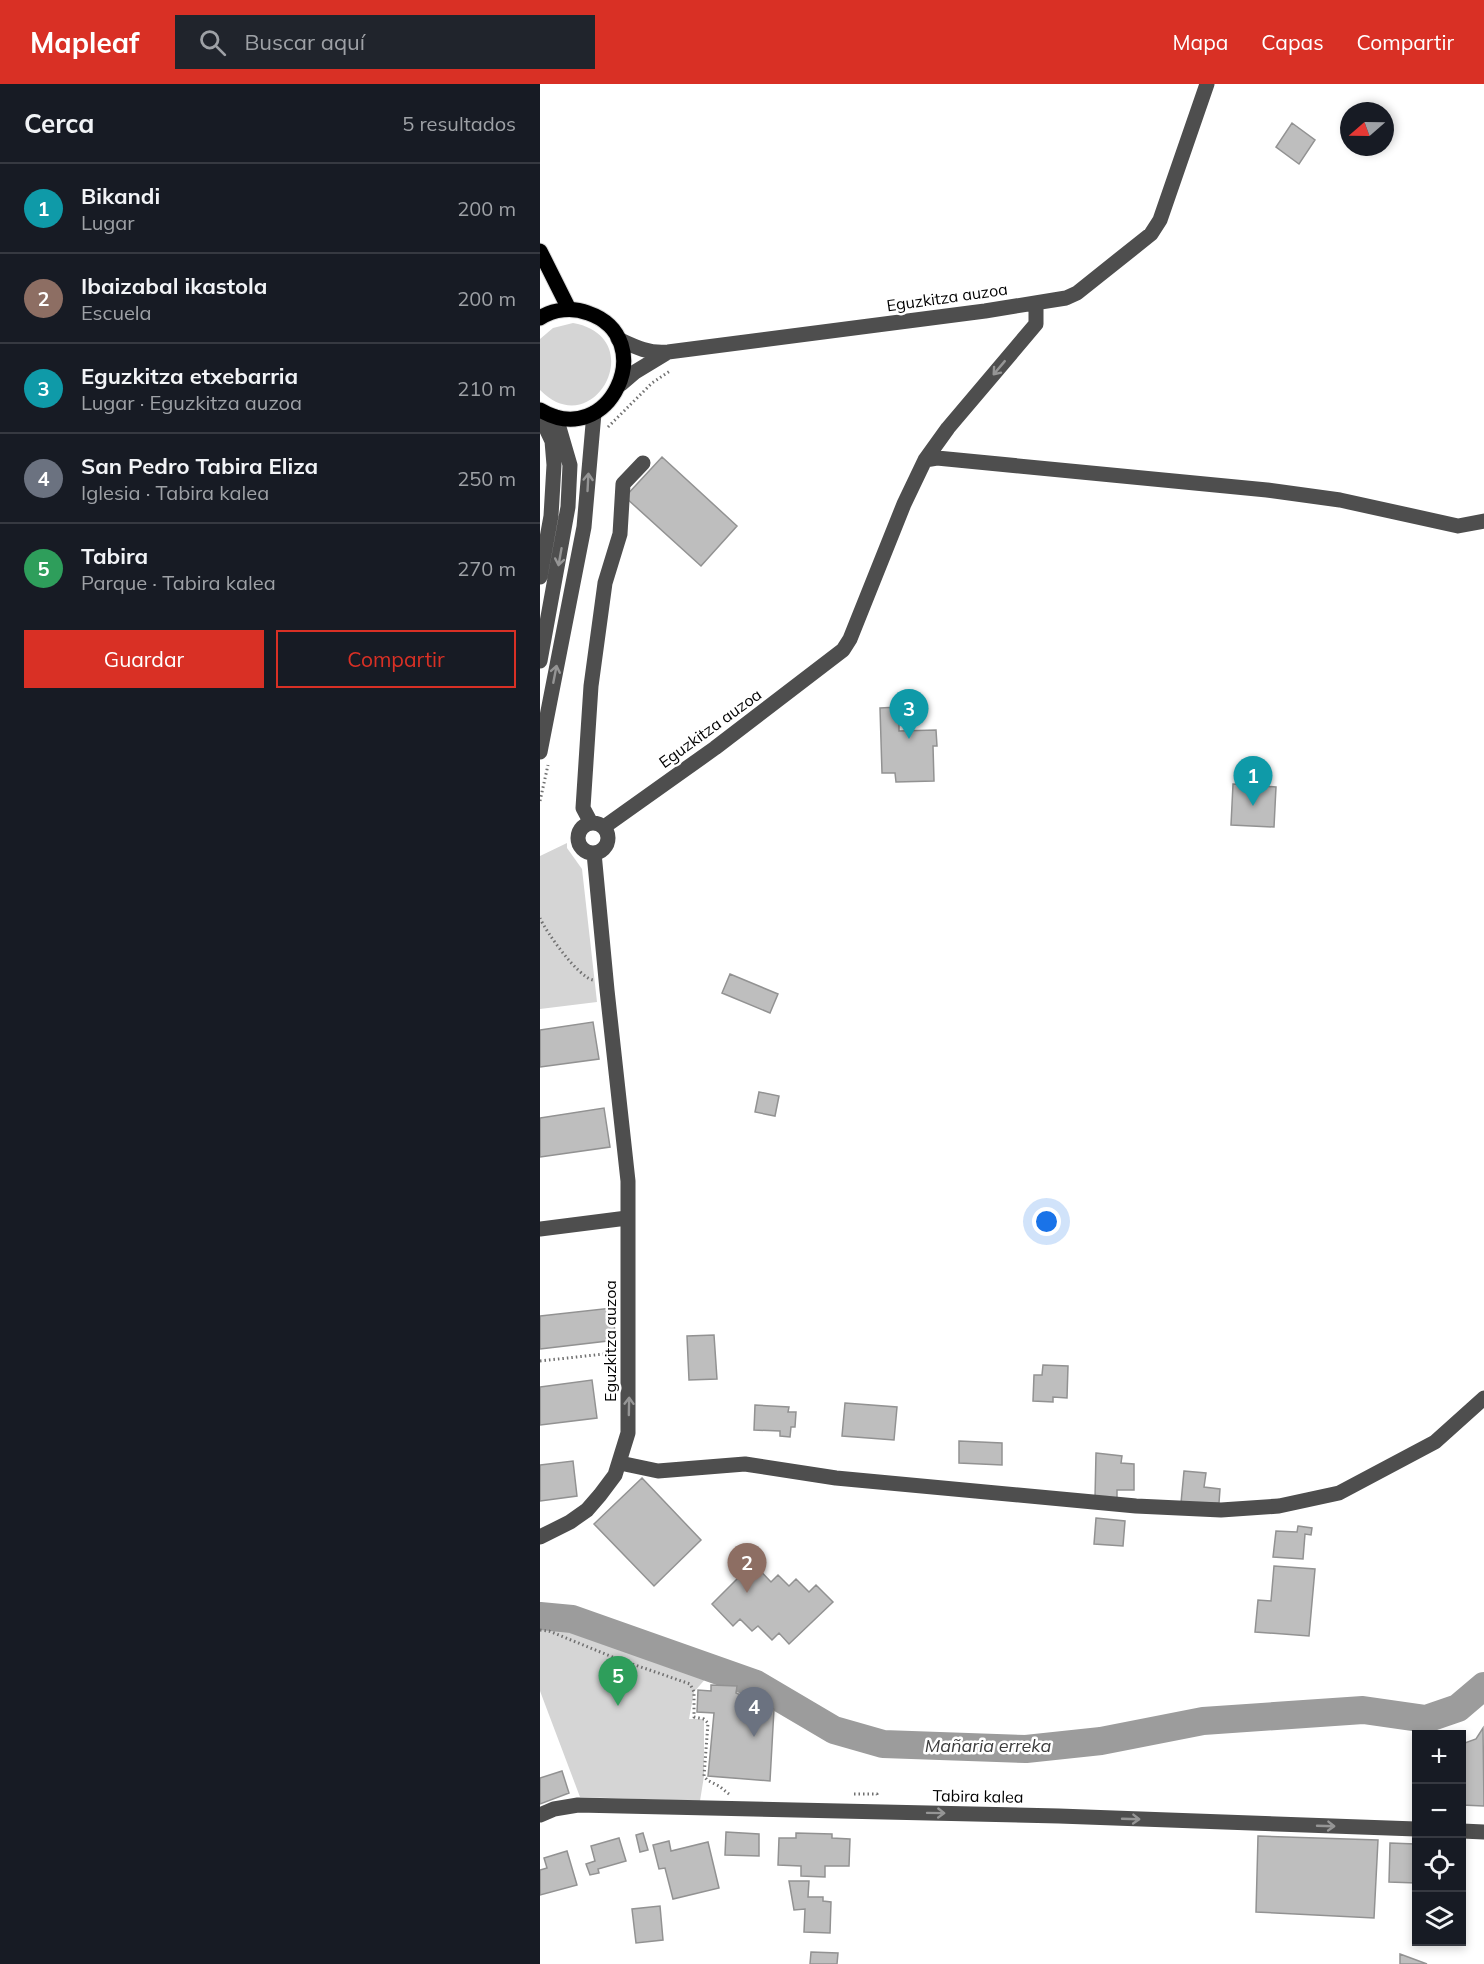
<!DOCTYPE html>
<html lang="es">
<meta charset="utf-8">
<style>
:root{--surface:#171b24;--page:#20242c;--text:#f1f3f6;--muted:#9ea1a6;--line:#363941;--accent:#d93025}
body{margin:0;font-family:Mulish,sans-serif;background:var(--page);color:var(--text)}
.controls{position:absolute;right:18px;bottom:18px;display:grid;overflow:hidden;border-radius:0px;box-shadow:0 3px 9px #0003}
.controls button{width:54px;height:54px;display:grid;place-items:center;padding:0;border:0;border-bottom:2px solid var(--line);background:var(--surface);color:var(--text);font:30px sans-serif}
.compass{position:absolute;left:800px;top:18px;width:54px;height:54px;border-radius:50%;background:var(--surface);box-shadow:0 3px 9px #0003;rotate:250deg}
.you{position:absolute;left:507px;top:1138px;width:21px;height:21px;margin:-15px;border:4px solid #fff;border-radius:50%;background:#1a73e8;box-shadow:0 0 0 9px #1a73e833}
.badge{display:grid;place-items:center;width:39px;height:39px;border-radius:50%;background:var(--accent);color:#fff;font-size:20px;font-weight:700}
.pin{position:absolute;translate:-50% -50px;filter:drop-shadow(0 2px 3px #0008)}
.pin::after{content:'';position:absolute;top:32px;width:21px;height:18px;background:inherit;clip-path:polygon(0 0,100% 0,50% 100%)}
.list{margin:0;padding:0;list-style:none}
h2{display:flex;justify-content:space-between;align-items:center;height:78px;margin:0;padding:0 24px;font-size:26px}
h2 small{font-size:20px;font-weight:400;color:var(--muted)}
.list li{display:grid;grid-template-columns:39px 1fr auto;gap:18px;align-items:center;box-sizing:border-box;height:90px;padding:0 24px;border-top:2px solid var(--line)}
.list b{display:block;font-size:22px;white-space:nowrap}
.list p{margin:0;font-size:20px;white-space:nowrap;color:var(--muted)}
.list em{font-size:20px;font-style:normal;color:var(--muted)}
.actions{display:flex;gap:12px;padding:18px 24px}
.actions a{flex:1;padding:14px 0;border:2px solid var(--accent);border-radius:0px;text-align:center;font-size:21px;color:var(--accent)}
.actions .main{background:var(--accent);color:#fff}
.icon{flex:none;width:33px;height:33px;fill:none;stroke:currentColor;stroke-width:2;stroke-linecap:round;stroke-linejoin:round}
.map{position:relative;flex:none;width:944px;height:1880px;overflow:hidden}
header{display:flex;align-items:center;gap:36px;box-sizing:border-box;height:84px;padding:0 30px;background:var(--accent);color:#fff}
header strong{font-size:28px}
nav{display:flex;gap:33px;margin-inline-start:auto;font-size:21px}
.search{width:420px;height:54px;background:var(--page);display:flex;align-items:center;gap:15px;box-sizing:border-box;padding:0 21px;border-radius:0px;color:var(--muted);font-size:22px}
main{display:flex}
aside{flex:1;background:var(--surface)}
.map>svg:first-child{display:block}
.green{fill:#d5d5d5}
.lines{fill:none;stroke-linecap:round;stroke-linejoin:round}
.river{stroke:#9c9c9c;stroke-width:28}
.building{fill:#bebebe;stroke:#929292;stroke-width:1.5}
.major-casing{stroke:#dbdbdb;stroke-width:17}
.path{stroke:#707070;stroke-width:3;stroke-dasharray:1.5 3;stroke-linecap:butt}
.minor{stroke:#4e4e4e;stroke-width:15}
.major{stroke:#000;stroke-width:15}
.oneway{stroke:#959595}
.labels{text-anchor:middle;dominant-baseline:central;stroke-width:5;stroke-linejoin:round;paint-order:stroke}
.street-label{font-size:16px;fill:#000;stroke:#fff}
.water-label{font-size:18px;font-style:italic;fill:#3d3d3d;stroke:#fff}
</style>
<header>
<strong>Mapleaf</strong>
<div class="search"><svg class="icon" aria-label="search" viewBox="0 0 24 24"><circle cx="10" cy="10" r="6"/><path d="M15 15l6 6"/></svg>Buscar aquí</div>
<nav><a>Mapa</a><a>Capas</a><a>Compartir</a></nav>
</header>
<main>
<aside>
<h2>Cerca<small>5 resultados</small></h2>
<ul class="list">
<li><span class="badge" style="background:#0f9aa8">1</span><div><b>Bikandi</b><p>Lugar</p></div><em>200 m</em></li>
<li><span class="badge" style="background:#8d6e63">2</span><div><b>Ibaizabal ikastola</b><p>Escuela</p></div><em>200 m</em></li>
<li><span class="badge" style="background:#0f9aa8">3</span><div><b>Eguzkitza etxebarria</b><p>Lugar · Eguzkitza auzoa</p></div><em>210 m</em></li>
<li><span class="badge" style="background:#6b7280">4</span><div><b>San Pedro Tabira Eliza</b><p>Iglesia · Tabira kalea</p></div><em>250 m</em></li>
<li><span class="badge" style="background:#2e9e5b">5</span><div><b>Tabira</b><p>Parque · Tabira kalea</p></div><em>270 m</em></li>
</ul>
<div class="actions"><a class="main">Guardar</a><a>Compartir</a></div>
</aside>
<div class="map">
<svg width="944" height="1880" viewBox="0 0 944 1880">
<rect width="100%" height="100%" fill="#fff"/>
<path class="green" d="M33 239C111 253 54 361 0 306V255L13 244Z
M27 759V764L42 785 57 918 0 925V772Z
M0 1535H28L47 1545 83 1556 119 1574 167 1593 154 1608 149 1635H164V1692L160 1717 40 1713 0 1607Z"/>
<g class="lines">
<path class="river" d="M0 1532 32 1535 216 1600 294 1646 343 1660 486 1665 561 1657 663 1637 823 1626 886 1635 918 1624 944 1602"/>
</g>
<path class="building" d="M752 39 775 56 759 80 736 63Z
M122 373 197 442 161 482 85 413Z
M359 623V647L396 646 397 662H393L394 697 356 698 355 689H342L340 624Z
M693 700 736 703 734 743 691 741Z
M190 890 238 910 230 929 182 909Z
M53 938 59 975 0 983V946Z
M219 1008 239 1012 235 1032 215 1028Z
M64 1024 70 1063 0 1073V1034Z
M72 1224 76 1256 0 1265V1232Z
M174 1251 177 1295 149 1296 147 1252Z
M503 1281 528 1282 527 1314 513 1313V1318L493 1317 494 1291H502Z
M52 1296 57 1334 0 1341V1303Z
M305 1319 357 1323 354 1356 302 1352Z
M215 1321 249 1323 248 1328H256L255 1343H251L250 1353 240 1352V1347L214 1346Z
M419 1357 462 1359V1381L419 1379Z
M556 1369 582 1372 581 1379 594 1380V1406H577V1415L555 1414Z
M33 1377 37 1412 0 1417V1381Z
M644 1387 666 1389 664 1403 680 1405 679 1419H641Z
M102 1394 161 1456 114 1502 54 1440Z
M556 1434 585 1437 583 1462 554 1460Z
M758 1442 772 1444 771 1451 765 1450 763 1475 733 1473 736 1447 757 1448Z
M213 1479 231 1498 238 1491 249 1502 256 1495 269 1508 276 1501 293 1518 249 1560 239 1549 232 1556 218 1542 212 1547 200 1535 193 1542 172 1520Z
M734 1482 775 1485 769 1552 715 1548 718 1516 731 1517Z
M171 1601 197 1602 196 1609 234 1625 230 1697 168 1692 174 1629 157 1628 158 1606 171 1607Z
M943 1644 944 1722 922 1721V1660L936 1655Z
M22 1687 29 1709 0 1720V1694Z
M186 1748 219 1750V1772L185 1771Z
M103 1749 108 1766 100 1768 96 1751Z
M256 1749 292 1750V1754L310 1755 309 1782H285V1793L261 1792V1782L238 1781 239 1754H256Z
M718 1752 838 1756 834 1834 716 1828Z
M79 1754 86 1777 58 1785 59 1789 50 1791 46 1780 55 1777 51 1762Z
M129 1757 131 1767 168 1758 179 1804 133 1815 125 1784 119 1785 113 1761Z
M850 1759 875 1760 876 1799 849 1798Z
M27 1767 37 1801 0 1811V1786L7 1784 4 1774Z
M249 1797H269L268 1813H283V1817L291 1818 290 1849 264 1848 265 1825 254 1826Z
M120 1822 123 1856 96 1859 92 1825Z
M271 1868 298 1869 297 1880H270Z
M860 1870 887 1880H860Z"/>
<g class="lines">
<defs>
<path id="major" d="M0 167 29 225
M0 234C14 225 32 223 48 229 121 254 70 368 0 326"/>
</defs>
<use href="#major" class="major-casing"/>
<path class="path" d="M68 343 112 299 130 287
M0 717 8 681
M0 834C6 848 38 893 53 896
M0 1277 73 1269
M0 1546 9 1547 75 1574 150 1600 154 1608V1633L164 1635 168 1639 164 1692 167 1696 179 1702 189 1710
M314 1710H337L338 1713"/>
<path class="minor" d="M78 255C95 263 109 270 128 268L445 227 526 214 537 209 611 150 620 136 667 0
M81 300 95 288 128 268
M0 332 12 357 14 381 11 432 0 493
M385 376 397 374 727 406 800 416 918 442 944 437
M0 577 28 423 30 381 16 333
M0 668 44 443 54 329
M51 739 43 724 51 602 65 499 80 450 83 400 103 379
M38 754a15 15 0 1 1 30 0a15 15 0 1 1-30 0Z
M64 743 175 664 303 566 310 555 364 420 385 376 408 344 496 240V219
M0 1145 87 1134
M80 1379 118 1387 205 1380 296 1394 596 1422 681 1426 739 1422 799 1409 895 1358 944 1314
M0 1453 30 1438 47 1426 60 1411 75 1391 88 1349V1097L67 906 54 769
M0 1731 14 1725 38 1721 519 1732 876 1745
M922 1747 944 1748"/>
<use href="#major" class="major"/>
</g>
<defs><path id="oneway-shaft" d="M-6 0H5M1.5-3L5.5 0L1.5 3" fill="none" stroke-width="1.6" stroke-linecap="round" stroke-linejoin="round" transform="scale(1.5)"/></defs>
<g class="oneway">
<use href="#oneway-shaft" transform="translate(459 284) rotate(130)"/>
<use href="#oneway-shaft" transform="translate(48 398) rotate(-87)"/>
<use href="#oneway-shaft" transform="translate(20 473) rotate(100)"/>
<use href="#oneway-shaft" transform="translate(15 590) rotate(-79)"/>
<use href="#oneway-shaft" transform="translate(89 1322) rotate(-89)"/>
<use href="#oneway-shaft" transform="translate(396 1729) rotate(1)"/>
<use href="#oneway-shaft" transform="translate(591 1735) rotate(2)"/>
<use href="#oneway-shaft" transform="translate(786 1742) rotate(2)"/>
</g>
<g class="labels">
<g class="street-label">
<text transform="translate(407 213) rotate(-8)">Eguzkitza auzoa</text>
<text transform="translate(170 644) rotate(-36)">Eguzkitza auzoa</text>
<text transform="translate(70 1257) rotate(-90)">Eguzkitza auzoa</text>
<text transform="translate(438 1712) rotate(1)">Tabira kalea</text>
</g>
<g class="water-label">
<text x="448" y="1661">Mañaria erreka</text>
</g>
</g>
</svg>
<div class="controls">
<button>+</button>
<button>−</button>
<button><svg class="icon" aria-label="locate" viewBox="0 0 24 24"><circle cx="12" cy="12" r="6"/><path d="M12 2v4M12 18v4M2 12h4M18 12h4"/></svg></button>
<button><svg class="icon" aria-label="layers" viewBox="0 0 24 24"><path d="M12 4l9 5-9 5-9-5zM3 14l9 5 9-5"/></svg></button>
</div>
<svg class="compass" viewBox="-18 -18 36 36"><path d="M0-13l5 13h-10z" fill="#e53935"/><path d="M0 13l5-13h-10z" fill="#9ea1a6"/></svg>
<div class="you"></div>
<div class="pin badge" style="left:713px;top:722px;background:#0f9aa8">1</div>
<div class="pin badge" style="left:207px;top:1509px;background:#8d6e63">2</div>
<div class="pin badge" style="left:369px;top:655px;background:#0f9aa8">3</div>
<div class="pin badge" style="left:214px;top:1653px;background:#6b7280">4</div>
<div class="pin badge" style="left:78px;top:1622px;background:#2e9e5b">5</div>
</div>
</main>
